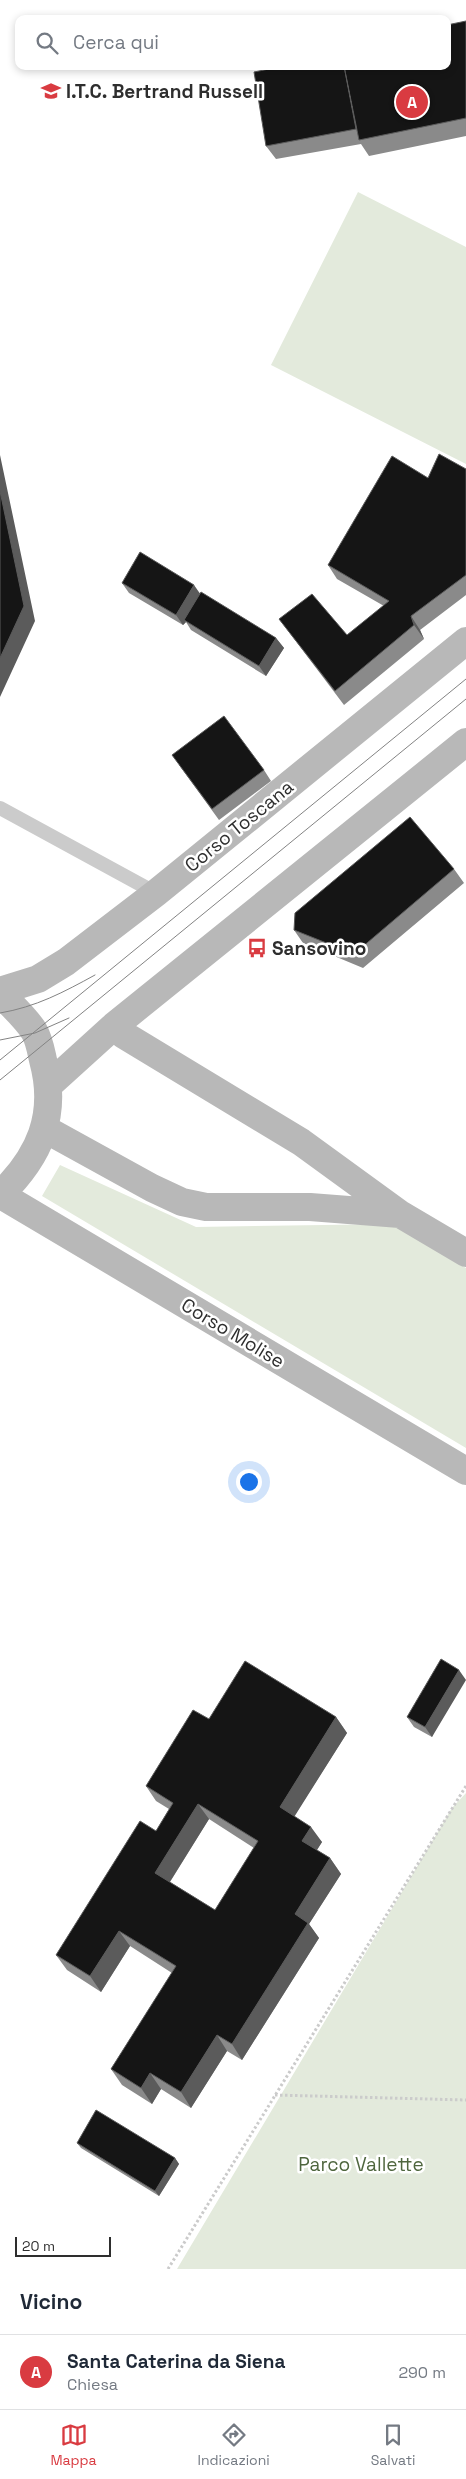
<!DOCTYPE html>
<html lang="it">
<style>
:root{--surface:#fff;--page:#f6f6f7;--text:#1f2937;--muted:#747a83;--line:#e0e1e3;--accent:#d93b41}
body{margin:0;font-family:"Space Grotesk",sans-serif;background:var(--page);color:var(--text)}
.scale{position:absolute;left:15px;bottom:12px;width:96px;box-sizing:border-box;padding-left:5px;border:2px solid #2e2e2e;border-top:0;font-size:14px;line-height:18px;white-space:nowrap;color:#2e2e2e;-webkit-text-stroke:4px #fff;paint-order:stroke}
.you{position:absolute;left:248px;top:1481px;width:18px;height:18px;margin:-12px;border:4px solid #fff;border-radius:50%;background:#1a73e8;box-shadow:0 0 0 8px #1a73e833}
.badge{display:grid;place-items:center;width:32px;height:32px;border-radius:50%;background:var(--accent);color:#fff;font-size:16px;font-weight:700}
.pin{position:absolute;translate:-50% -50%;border:2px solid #fff;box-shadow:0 1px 5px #0006}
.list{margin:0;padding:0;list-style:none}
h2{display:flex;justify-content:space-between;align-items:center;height:65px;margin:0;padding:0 20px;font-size:21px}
h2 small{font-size:16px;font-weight:400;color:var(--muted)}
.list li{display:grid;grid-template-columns:32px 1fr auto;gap:15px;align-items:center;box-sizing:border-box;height:75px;padding:0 20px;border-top:1px solid var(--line)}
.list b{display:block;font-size:19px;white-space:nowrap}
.list p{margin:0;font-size:16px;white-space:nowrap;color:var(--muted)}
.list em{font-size:16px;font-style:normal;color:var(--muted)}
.icon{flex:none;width:28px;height:28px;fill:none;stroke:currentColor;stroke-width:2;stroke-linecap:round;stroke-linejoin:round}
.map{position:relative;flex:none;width:466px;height:2269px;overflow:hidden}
.search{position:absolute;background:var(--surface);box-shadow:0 2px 8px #0003;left:15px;right:15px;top:15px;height:55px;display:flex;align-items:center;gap:12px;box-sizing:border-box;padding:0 18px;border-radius:10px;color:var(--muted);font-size:19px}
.sheet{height:140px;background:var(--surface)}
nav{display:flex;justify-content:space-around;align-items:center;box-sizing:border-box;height:70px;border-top:1px solid var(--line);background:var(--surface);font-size:14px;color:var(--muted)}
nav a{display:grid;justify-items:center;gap:2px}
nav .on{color:var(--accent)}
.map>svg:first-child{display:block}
.green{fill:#e3eadc}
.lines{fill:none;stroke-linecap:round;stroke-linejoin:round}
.path{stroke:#cbcbcb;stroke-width:3;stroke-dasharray:2.5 2.5;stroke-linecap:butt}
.lane{stroke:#cbcbcb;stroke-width:14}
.secondary{stroke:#b8b8b8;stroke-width:28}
.tram{stroke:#838383;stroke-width:1}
.wall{fill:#8a8a8a;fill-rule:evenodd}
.shaded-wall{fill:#5b5b5b}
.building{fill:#151515;stroke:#5b5b5b;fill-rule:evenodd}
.labels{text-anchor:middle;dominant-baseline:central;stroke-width:5;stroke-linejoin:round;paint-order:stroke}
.poi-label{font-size:19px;font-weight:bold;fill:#2e2e2e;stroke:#fff;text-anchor:start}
.street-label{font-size:19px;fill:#2e2e2e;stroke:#fff}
.park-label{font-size:19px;fill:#4f663e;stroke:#fff}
</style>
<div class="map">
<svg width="466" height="2269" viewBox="0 0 466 2269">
<rect width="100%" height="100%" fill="#fff"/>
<path class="green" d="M358 192 466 247V464L271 365Z
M60 1165 196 1227 393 1224 466 1268V1448L42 1196Z
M466 1793V2269H177L452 1808Z"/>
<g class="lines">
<path class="path" d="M275 2095 466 2100
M168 2269 466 1786"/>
<path class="lane" d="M0 808 156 893"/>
<path class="secondary" d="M0 991 38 979 66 962 156 893 466 641
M0 993C11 1005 25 1017 34 1031 39 1039 41 1051 43 1060 58 1115 40 1156 0 1195
M114 1026 124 1035 301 1142 400 1214
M50 1084 114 1026 466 742
M45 1129 152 1188 182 1202 206 1207H310L400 1214 466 1253
M1 1195 466 1471"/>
<path class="tram" d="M0 1013C36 1007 64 992 95 975
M0 1040 35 1033 69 1018
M0 1060 466 679
M0 1080 466 699"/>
</g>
<path class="wall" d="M466 21V136L369 156 361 144 276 159 266 146 447 66Z
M466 469V595L420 630 424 639 344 705 279 619 347 635 384 606 337 579 328 565 428 478Z
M122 583 200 593 276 638 284 648 266 676 191 630 186 622 183 625 129 593Z
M179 765 264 770 271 781 219 820Z
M454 869 464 883 363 968 303 943 294 930Z
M459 1670 432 1737 414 1727 407 1717Z
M336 1717 347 1733 294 1816 322 1842 317 1850 330 1858 341 1874 309 1924 319 1938 242 2060 227 2051 191 2108 161 2089 152 2104 122 2085 111 2069 172 1973 130 1946 101 1992 67 1970 56 1955 156 1831 169 1809 156 1801 146 1786 209 1719ZM209 1819 254 1848 215 1910 170 1882Z
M77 2143 175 2158 179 2164 159 2196 81 2148Z"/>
<path class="shaded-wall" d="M0 455 35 621 0 697Z
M194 585 201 595 184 620 186 622 183 625 176 615Z
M411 616 420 630 424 639 414 625Z
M276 638 284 648 266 676 259 666Z
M459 1670 466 1680 432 1737 425 1727Z
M336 1717 347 1733 291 1822 280 1807Z
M198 1804 209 1819 166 1888 155 1873Z
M311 1827 322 1842 313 1856 302 1841Z
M330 1858 341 1874 309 1924 319 1938 242 2060 232 2044 295 1914Z
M119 1931 130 1946 101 1992 90 1976Z
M217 2035 227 2051 191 2108 181 2092Z
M150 2073 161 2089 152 2104 141 2088Z
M175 2158 179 2164 159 2196 155 2191Z"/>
<path class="building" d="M466 21V118L359 140 344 66H447V25Z
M284 66H344L356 129 266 146 254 72Z
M439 454 466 469V575L411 616 414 625 335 691 279 619 312 594 347 635 389 601 328 565 392 456 428 478Z
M0 491 24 606 0 658Z
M140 552 194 585 176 615 122 583Z
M201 592 276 638 259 666 184 620Z
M224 716 264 770 212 809 172 755Z
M410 817 454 869 354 954 294 930 295 913Z
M441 1659 459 1670 425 1727 407 1717Z
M245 1661 336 1717 280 1807 311 1827 302 1841 330 1858 295 1914 308 1923 232 2044 217 2035 181 2092 150 2073 141 2088 111 2069 176 1966 119 1931 90 1976 56 1955 140 1821 156 1831 173 1803 146 1786 193 1710 209 1719ZM198 1804 258 1841 215 1910 155 1873Z
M96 2110 175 2158 155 2191 77 2143Z"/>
<defs>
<symbol id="school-bare" viewBox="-9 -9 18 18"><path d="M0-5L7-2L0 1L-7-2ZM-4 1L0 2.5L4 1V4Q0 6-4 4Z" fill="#d93b41" stroke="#fff" stroke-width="2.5" paint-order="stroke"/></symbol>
<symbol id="bus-bare" viewBox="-9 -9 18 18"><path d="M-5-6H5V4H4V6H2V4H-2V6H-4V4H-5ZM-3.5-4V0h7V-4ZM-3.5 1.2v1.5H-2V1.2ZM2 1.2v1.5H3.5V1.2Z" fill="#d93b41" stroke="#fff" stroke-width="2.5" paint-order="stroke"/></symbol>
</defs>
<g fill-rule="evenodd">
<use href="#school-bare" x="37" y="77" width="28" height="28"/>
<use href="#bus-bare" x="243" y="934" width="28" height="28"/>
</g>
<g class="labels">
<g class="poi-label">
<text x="66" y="91">I.T.C. Bertrand Russell</text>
<text x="272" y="948">Sansovino</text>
</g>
<g class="street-label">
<text transform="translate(239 826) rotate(-39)">Corso Toscana</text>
<text transform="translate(233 1333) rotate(31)">Corso Molise</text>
</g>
<g class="park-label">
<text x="361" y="2164">Parco Vallette</text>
</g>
</g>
</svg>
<div class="scale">20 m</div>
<div class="you"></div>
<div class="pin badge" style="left:412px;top:102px">A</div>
<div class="search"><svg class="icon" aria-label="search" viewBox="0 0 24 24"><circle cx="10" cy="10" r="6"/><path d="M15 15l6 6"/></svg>Cerca qui</div>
</div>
<section class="sheet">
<h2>Vicino<small></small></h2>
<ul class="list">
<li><span class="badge">A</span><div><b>Santa Caterina da Siena</b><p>Chiesa</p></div><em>290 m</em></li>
</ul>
</section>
<nav>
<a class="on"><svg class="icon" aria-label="map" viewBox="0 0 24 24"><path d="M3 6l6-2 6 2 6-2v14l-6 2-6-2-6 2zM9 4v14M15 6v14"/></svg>Mappa</a>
<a><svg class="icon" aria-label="directions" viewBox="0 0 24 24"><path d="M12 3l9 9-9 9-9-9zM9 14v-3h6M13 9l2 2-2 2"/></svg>Indicazioni</a>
<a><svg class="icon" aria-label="saved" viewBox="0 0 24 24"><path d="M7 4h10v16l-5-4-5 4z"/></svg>Salvati</a>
</nav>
